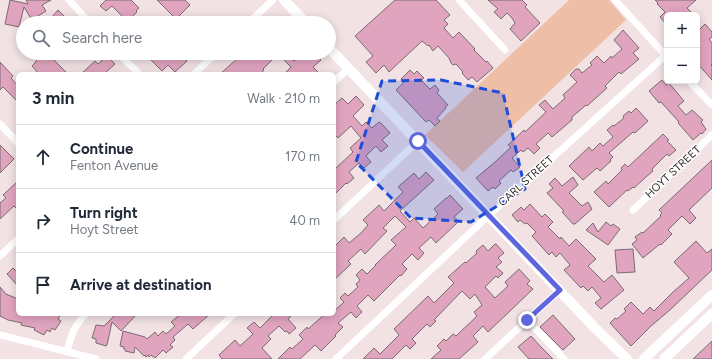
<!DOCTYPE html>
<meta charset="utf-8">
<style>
:root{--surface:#fff;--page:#f6f6f7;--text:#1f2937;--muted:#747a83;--line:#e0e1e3}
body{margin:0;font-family:Figtree,sans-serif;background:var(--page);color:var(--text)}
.controls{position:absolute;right:12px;top:12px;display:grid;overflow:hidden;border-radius:6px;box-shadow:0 2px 10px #0003}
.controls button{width:36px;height:36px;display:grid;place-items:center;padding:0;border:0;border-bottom:1px solid var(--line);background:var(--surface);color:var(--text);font:20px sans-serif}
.stop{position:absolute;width:12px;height:12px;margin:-9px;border:3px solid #5d66de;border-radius:50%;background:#fff}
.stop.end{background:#5d66de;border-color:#fff;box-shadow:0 1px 4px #0008}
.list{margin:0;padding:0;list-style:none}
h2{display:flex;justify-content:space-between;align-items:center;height:52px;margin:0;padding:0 16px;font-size:17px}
h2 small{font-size:13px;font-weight:400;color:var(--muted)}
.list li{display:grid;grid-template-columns:26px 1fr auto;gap:12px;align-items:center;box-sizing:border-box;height:64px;padding:0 16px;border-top:1px solid var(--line)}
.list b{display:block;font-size:15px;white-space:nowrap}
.list p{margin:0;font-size:13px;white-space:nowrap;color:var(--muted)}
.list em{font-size:13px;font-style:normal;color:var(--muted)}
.icon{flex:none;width:22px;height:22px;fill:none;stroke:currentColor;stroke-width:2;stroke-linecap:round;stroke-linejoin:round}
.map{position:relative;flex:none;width:712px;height:359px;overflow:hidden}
.search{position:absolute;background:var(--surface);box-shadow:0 2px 10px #0003;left:16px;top:16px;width:320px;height:44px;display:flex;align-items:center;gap:10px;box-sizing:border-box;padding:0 14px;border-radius:22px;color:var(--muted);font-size:15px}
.panel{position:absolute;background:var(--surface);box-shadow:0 2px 10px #0003;left:16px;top:72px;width:320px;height:244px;border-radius:6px}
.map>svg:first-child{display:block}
.green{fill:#efbea6}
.building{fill:#e1a4bf;stroke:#796c71}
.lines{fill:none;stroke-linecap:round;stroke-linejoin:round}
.street{stroke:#fff;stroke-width:7}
.secondary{stroke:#fff;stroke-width:10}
.route{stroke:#5d66de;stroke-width:5}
.marked{fill:#1d4ed8;fill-opacity:0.2;stroke:#1d4ed8;stroke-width:3;stroke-dasharray:8 5;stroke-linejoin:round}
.labels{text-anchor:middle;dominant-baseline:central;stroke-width:3;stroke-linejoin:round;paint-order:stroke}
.street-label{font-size:11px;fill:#332d2d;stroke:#fff}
</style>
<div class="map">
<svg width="712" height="359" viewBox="0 0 712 359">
<rect width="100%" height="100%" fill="#f2e2e4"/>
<path class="green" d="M569 0H609L626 20 463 172 425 135Z"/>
<path class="building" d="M10 0 28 4 26 0H51L42 5 46 11 32 20 24 7 19 27 5 24Z
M106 0H131L139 8 136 11 137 12 132 17 138 23H116L122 16 112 6 106 11 100 6Z
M157 0H185L190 5 176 19Z
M395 0H436L450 15 444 20 448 24 444 28 453 38 459 32 475 49 474 50 486 62 487 61 493 68 477 82 472 77 468 80 462 73 463 72 456 64 453 65 451 63 449 58 438 46 433 51 429 45 428 46 422 41 389 72 384 65 376 73 366 62 373 56 355 36Z
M488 0H522L527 5 525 7 540 23 521 41 510 29 515 23 512 18 507 13 501 19 494 12 498 9Z
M655 0H696L687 8 694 15H668L667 14V25L660 17 665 12 657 4 658 3Z
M58 10 64 16 63 18V19L59 23H47Z
M705 24 712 32V37L709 39 712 43V64L711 65 712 66V80L697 63V32Z
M623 30 639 48 633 53 639 59 621 74 619 72 605 86 607 88 587 106 586 105 572 117V120L552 137 548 133 536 144 540 148 534 154 528 148 523 152 521 150 512 158 520 167 513 172 511 170 499 181 501 183 495 189 493 187 488 191 476 178 495 162 511 147 508 145 524 130 525 132 546 112 539 105 545 100 553 109 565 98 563 95 577 82 570 75 576 69H579L582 73 592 65 590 63 597 56 604 63 611 56 612 58 622 49 614 40Z
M45 53H51V57L68 74H39L32 66 35 63V62Z
M151 53H180L187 61 175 72 168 65 162 71 147 56Z
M247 53H285L294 61 302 54 306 58 311 53H314L321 60 313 67 320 74H284L291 67 278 54 263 69 264 70 260 74H220L239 57 241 59Z
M107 56 115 64 104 74H81L95 61 98 64Z
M0 62 13 76 11 78 18 86V102L3 87 0 90Z
M410 70 414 74 417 71 424 78 421 80 430 89 435 85 439 90 437 93 448 105 445 107 446 108 437 118 440 121 435 126 429 120 426 122 396 90 404 82 401 79Z
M662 80 666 85 669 83 684 101 678 106 686 115 692 110 703 120 701 122 706 129 702 134 701 133 693 140 678 123 679 122 661 102 659 103 649 91Z
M356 96 364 105 353 116 362 126 366 122 372 128 379 122 382 124 390 133 382 140 388 146 381 152 376 146 366 156 371 162 364 168 359 163 349 172 354 178 347 184 346 183 334 195V170L353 152 350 148 361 138 351 126 338 138 334 134V105L342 98 348 104Z
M636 108 648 121 635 133 633 132 609 153 613 157 610 160 611 161 600 171 597 168 583 180 569 166 589 147 592 151 600 143 603 146 613 137 607 130 613 125 614 126 624 118 623 116 629 111 631 113Z
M663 134 669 140 667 141 676 150 669 156 667 154 652 169 653 171 646 177 634 188 633 187 628 191 627 190 609 207 594 192 606 181 608 184 622 170 621 168 625 164 628 167Z
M0 145 14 159 0 173Z
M712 160V188L689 210 696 218 690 224 682 216 668 230 672 234 661 245 660 244 643 258 632 244 637 240 635 237 642 232 643 233 661 216 660 215 662 213 659 210Z
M426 172 434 180 400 211 410 222 414 218 423 228 438 214 434 209 446 198V199L450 195 463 209 454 217 459 221 436 243 431 237 419 248 424 253 418 260 412 254 402 264 407 269 401 276 400 275 374 301 368 295 357 306 362 312 356 318 351 312 338 323 343 327 335 335 336 336 321 351 315 345 300 359H278L290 347 292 349 303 339 299 335 307 327 308 329 325 314H334V311L344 302 340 298 345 293 348 296 358 287 356 284 360 280 356 275 362 269 367 274 376 265H375L396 245 391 240 406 227 395 216 383 228 387 231 365 254 361 249 348 261 351 264 334 280V247L344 237 349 243 361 233 368 225 363 220 379 205 384 211 403 192 398 187 414 173 419 179Z
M573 177 578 185 569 193 582 206 588 202 592 209 575 224H573L562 212 564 211 547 193 553 188 549 184 555 178 562 186Z
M18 181V210L14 206 0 219V203L6 198 3 195Z
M530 204 542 217 545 214 553 222 548 227 560 239 561 237 569 246 576 239 596 259 588 266 604 282 612 275 624 290 601 309 595 303 601 298 592 287 588 291 583 286 581 288 564 270 570 265 560 253 556 257 552 252 549 255 532 236 536 232 527 223 525 224 520 220 518 222 512 215 521 207 524 210Z
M606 222 611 226 613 224 620 229 608 245 586 230 593 223 598 232Z
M696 241 707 253 712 249V270L671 309 651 326 631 346 610 323 615 318 617 319 626 311 624 309 631 302 643 314 650 307 654 311 673 292 689 278 674 262Z
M495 244H496L504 253 498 258 502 262 496 267 503 273 498 278 496 276 485 287 495 298 508 286 505 282 519 269 530 281 527 284 533 289 488 332 483 326 473 336 478 342 459 359H431L441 350 437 346 444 339 446 341 453 334 456 336 477 316 474 312 482 305 475 294 470 299 462 291 434 320 436 321 430 327 427 324 412 339 416 343 410 349 406 345 392 359H363L374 348 380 354 399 335 394 329 428 296 434 303 454 283 448 277 465 262 466 263 477 253 476 251 483 245 488 251Z
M633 249 635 272 617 273 615 250Z
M13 268 18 273V286L7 274Z
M0 287 6 294 18 299V314H61L58 319 61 321 55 330 52 328 50 332 47 330 44 335 34 330 35 328 21 325 22 323 8 320 0 316Z
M116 314H137L121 331 112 322 107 345 106 346 96 343V339L92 338 96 325 104 326Z
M181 314H210L193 329 188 324 173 337 175 340 170 345 173 347 166 353 163 350 155 358 151 355 149 357 148 355 146 357 145 355 144 356 135 347 134 353 125 351V349L123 348 124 347 120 346 123 331 145 337 147 339 155 332 158 336 163 331 166 334 175 326 171 322Z
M274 314H293L288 319 296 328 289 334 287 331 285 332 279 326 268 336 271 339 262 348 272 359H222L219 355 235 340 240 346 253 334 247 328 254 322 260 328Z
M553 315 575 339 563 350 540 327Z
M531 336 541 347 553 359H529L518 347Z
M712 341V359H693Z"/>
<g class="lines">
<path class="street" d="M69 0 90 23
M459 0 505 50
M615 0 667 57
M248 23 273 0
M118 53 139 74
M194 74 216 53
M689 81 712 105
M334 82 348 69
M0 124 18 143
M633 210 712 135
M334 220 418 141
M0 256 18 239
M527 320 564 359
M0 335 96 359
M67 351C72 334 73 327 86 314
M186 359 234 314
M336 359 488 216 666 55
M485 359 560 290"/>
<path class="secondary" d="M284 0 306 23
M329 48 595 328 627 359
M644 359 712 295
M664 359 712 314"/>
</g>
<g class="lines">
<path class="route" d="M418 141 560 290 527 320"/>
</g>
<path class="marked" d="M441 80 503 93 525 189 471 222 411 218 356 162 382 81Z"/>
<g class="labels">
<g class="street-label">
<text transform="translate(673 172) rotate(-43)">HOYT STREET</text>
<text transform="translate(526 181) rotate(-42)">CARL STREET</text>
</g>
</g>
</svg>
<div class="controls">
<button>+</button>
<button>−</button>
</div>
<div class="stop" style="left:418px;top:141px"></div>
<div class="stop end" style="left:527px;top:320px"></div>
<div class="search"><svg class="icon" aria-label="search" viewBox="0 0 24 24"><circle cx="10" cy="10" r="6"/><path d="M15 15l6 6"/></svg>Search here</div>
<section class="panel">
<h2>3 min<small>Walk · 210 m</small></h2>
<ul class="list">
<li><svg class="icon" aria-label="ahead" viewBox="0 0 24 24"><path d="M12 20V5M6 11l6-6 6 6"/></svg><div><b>Continue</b><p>Fenton Avenue</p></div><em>170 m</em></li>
<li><svg class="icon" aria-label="right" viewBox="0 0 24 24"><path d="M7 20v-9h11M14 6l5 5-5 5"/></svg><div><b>Turn right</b><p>Hoyt Street</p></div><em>40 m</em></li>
<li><svg class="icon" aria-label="arrive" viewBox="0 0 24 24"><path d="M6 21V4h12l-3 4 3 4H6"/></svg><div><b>Arrive at destination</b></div></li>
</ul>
</section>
</div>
